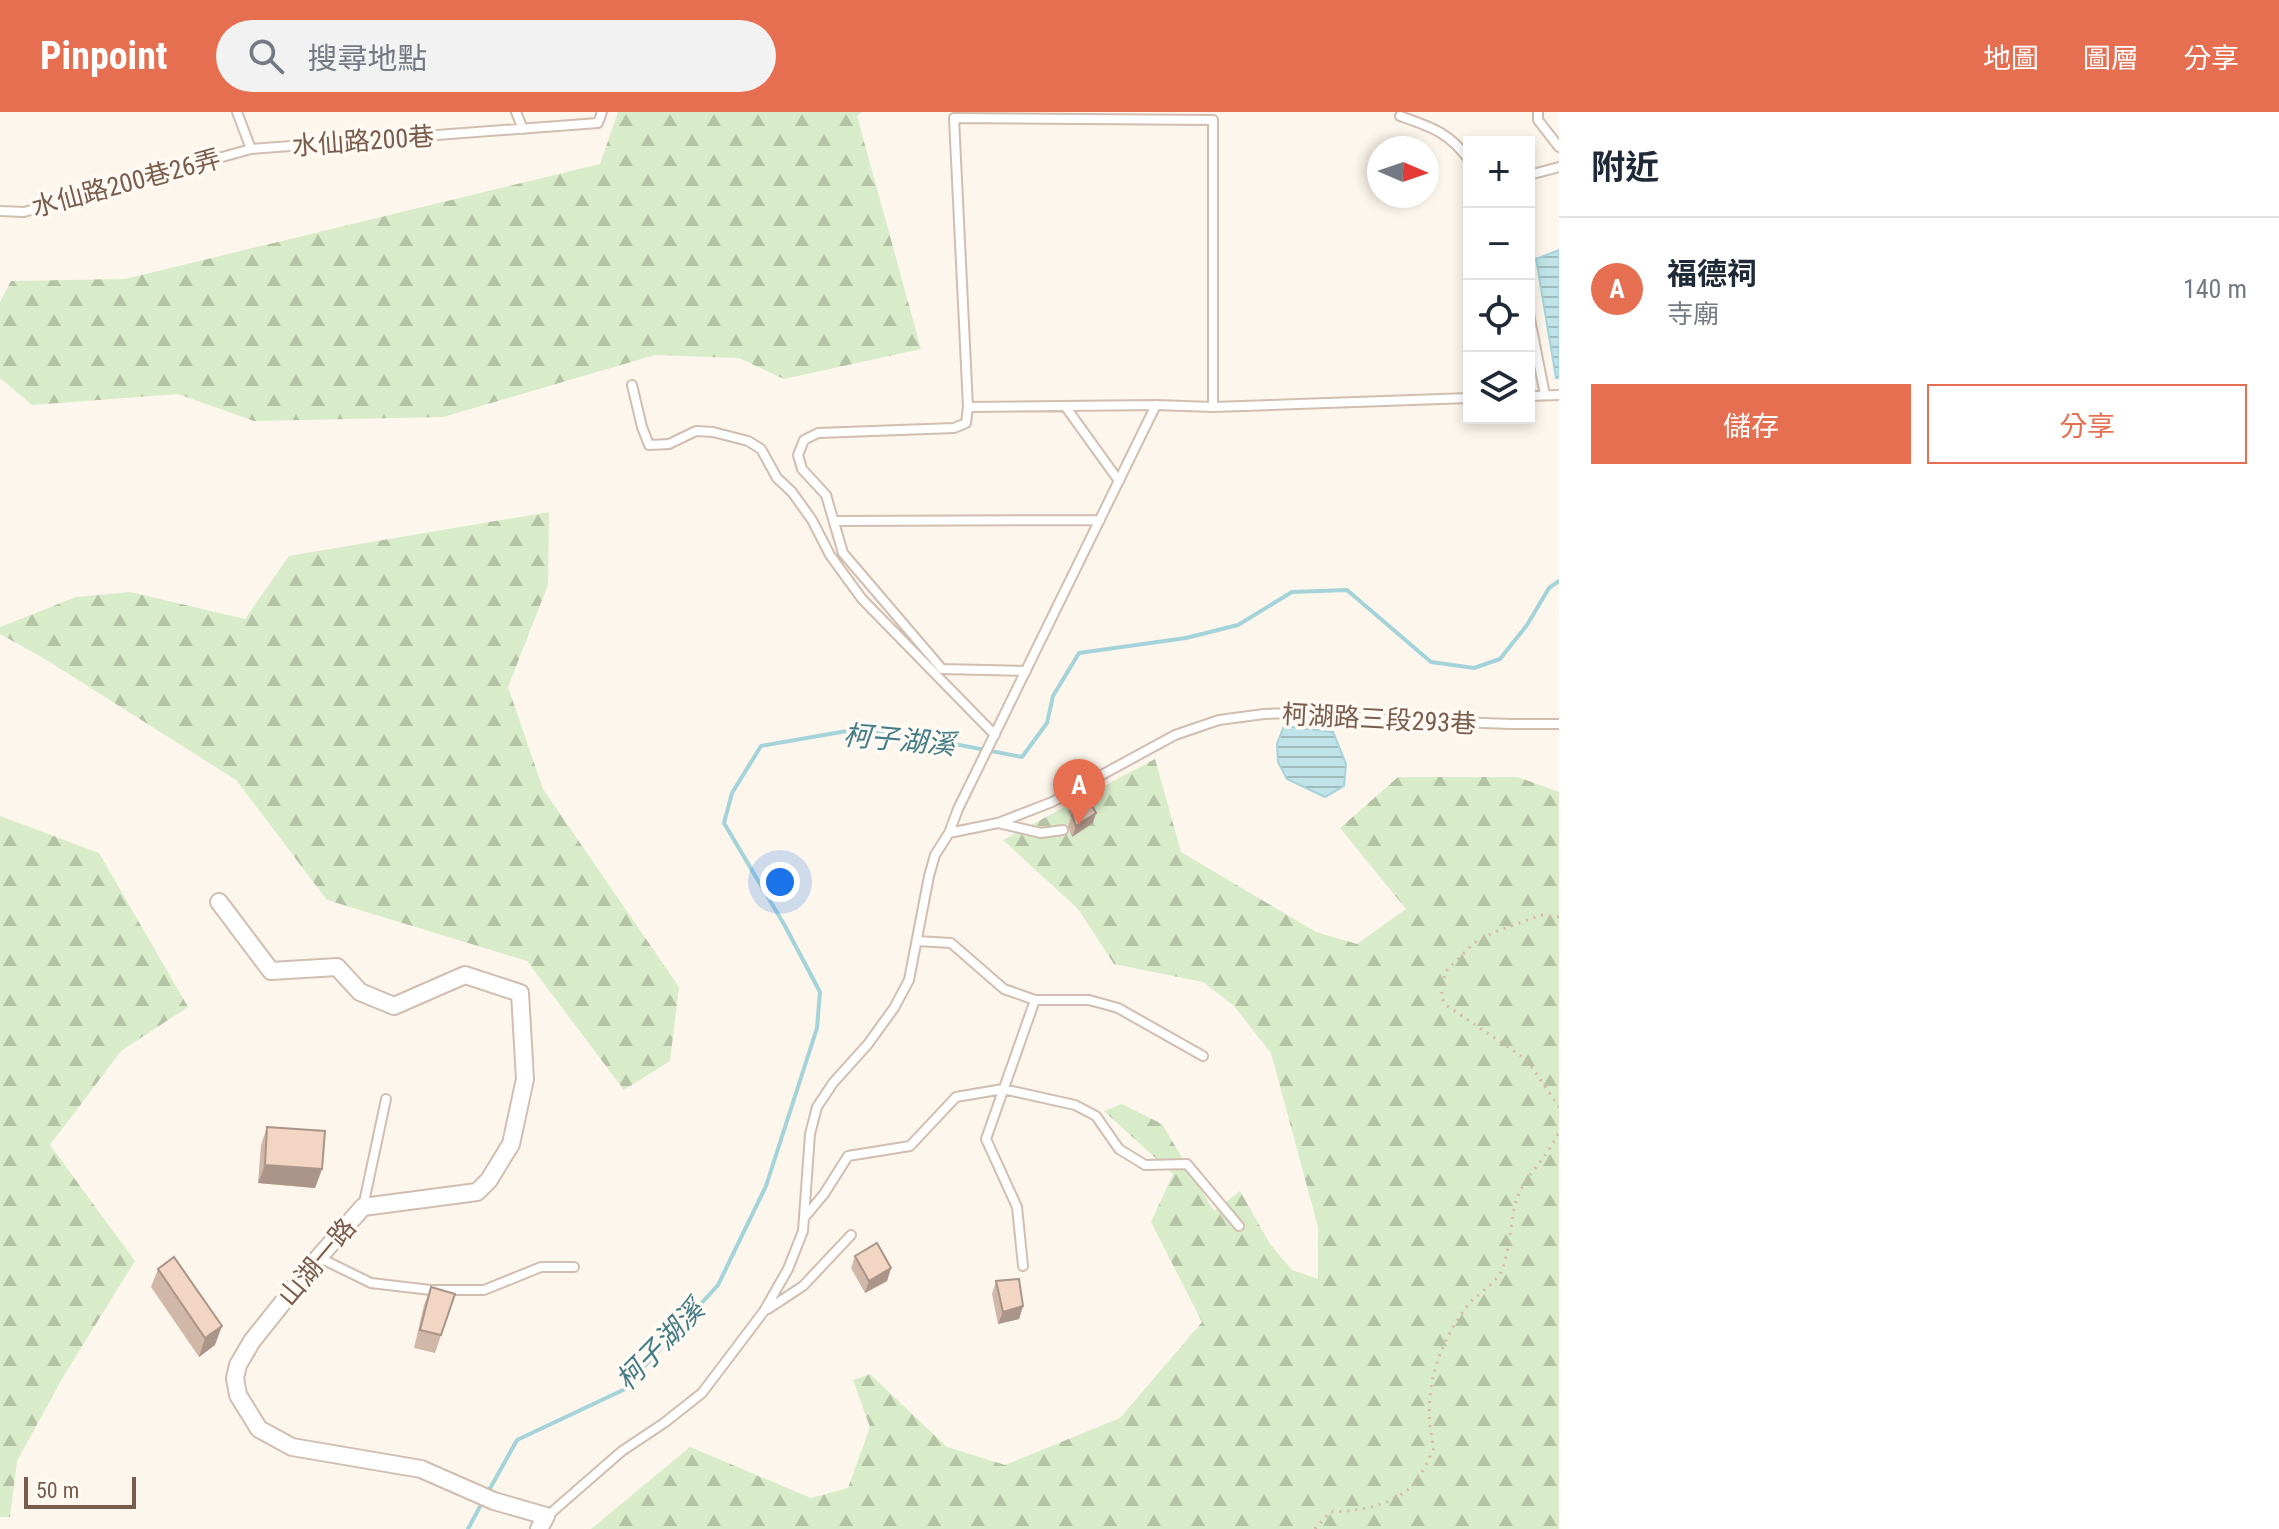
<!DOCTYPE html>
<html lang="zh-TW">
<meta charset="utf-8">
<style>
:root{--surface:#fff;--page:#f2f2f3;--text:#1f2937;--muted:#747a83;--line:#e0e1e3;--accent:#e76f51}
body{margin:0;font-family:"Roboto Condensed","Noto Sans TC",sans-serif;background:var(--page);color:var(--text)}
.controls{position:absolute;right:24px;top:24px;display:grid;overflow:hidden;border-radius:0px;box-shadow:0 4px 12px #0003}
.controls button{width:72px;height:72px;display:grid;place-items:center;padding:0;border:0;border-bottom:2px solid var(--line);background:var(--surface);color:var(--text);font:40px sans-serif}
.compass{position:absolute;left:1367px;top:24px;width:72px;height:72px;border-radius:50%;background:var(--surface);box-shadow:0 4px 12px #0003;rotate:92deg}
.scale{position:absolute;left:24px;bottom:20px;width:112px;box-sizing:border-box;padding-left:8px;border:4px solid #7a5c4d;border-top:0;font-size:22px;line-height:28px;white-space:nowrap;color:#7a5c4d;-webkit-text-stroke:6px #fffaf3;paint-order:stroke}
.you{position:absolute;left:780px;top:770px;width:28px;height:28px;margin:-20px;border:6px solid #fff;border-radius:50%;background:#1a73e8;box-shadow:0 0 0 12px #1a73e833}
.badge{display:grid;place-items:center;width:52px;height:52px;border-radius:50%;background:var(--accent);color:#fff;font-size:26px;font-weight:700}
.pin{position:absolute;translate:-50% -66px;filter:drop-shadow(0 2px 4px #0008)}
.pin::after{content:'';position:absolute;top:42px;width:28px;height:24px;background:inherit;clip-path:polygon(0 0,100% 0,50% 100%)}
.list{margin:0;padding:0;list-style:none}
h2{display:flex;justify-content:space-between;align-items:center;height:104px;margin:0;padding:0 32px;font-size:34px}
h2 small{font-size:26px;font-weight:400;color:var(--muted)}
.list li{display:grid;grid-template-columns:52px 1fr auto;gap:24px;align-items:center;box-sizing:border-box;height:144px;padding:0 32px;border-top:2px solid var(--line)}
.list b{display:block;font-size:30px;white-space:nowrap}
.list p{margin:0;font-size:26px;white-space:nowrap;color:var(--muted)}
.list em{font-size:26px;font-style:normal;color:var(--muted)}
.actions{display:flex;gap:16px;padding:24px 32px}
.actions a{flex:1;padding:18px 0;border:2px solid var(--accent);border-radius:0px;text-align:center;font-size:28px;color:var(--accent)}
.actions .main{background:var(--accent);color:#fff}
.icon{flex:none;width:44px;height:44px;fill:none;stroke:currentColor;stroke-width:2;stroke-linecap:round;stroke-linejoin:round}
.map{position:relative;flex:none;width:1559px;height:1417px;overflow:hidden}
header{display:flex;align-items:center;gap:48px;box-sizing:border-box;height:112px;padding:0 40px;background:var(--accent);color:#fff}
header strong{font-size:38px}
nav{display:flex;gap:44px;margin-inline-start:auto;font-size:28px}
.search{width:560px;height:72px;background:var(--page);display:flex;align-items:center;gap:20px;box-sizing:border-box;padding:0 28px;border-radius:44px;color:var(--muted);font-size:30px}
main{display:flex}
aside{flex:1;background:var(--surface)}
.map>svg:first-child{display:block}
.forest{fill:url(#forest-firs)}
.water{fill:url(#water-rules);stroke:#a5d3da;stroke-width:2}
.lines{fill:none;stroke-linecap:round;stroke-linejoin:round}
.stream{stroke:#a5d3da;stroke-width:4}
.service-casing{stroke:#d1beb0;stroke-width:12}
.minor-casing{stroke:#d1beb0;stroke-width:20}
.path{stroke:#d9b8a5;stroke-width:3;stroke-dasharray:2 6;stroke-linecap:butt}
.service{stroke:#fff;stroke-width:8}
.minor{stroke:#fff;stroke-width:16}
.wall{fill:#d1b7a8}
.shaded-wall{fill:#aa9588}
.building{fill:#f3d5c3;stroke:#aa9588;stroke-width:2}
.labels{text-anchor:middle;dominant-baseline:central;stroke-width:7;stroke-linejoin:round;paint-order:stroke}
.street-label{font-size:26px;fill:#7a5c4d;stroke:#fffaf3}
.water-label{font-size:28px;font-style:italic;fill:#437c86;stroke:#fffaf3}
</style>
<header>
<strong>Pinpoint</strong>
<div class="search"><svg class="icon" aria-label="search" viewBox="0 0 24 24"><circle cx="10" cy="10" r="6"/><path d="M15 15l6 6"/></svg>搜尋地點</div>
<nav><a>地圖</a><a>圖層</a><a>分享</a></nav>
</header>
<main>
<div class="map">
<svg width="1559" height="1417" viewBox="0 0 1559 1417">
<defs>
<pattern id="forest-firs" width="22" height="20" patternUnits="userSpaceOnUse" patternTransform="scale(2)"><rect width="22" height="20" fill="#d8ecc9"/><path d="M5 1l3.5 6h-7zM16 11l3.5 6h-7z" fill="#b4c2a5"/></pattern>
<pattern id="water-rules" width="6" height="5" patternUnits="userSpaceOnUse" patternTransform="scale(2)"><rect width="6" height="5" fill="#bfe3e8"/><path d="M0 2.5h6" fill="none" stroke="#a0bbbe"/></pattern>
</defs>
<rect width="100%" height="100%" fill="#fdf6ec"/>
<path class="forest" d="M618 0H862L857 4 921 237 784 267 739 246 655 243 443 305 254 309 178 282 32 293 0 266V190L11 169 125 167 600 52Z
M549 400 548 473 508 575 543 677 679 875 670 949 624 978 527 849 327 788 236 668 45 547 0 522V515L76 485 130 480 245 507 289 444Z
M1155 647 1181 740 1316 820 1357 832 1406 797 1340 716 1398 665H1518L1559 680V1417H591L690 1335 811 1386 848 1376 870 1315 853 1268 870 1262 947 1335 1005 1353 1120 1306 1202 1210 1151 1110 1173 1062 1104 999 1122 992 1162 1012 1214 1099 1240 1079 1270 1132 1292 1158 1318 1167V1115L1271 941 1233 893 1203 870 1114 852 1078 797 1003 728Z
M0 704 99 741 188 895 121 939 50 1033 135 1149 63 1265 17 1349 10 1405H0Z"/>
<path class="water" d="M1559 138V266H1556L1536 147Z
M1284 614 1333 620 1346 652 1344 674 1325 685 1287 667 1278 650 1277 632Z"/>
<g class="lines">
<path class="stream" d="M488 1380 517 1328 623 1278 718 1173 766 1074 817 916 820 880 785 814 724 711 732 681 761 634 847 619 913 624 1022 645 1047 611 1053 584 1079 541 1186 526 1238 513 1292 480 1347 478 1431 550 1474 556 1500 547 1527 513 1549 476 1559 469
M468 1417 484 1387"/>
<defs>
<path id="service" d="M237 0 251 37
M516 0 523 17
M1538 0V8L1559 35
M1400 4C1431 15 1449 20 1469 48
M1529 63 1559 55
M0 99 24 100 251 37 598 11 602 0
M1529 202 1545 283
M632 273 642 315 649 333 669 332 696 319 713 320 748 329 761 337 777 366 792 380 812 408 830 443 862 487 995 623
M1529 284 1559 283
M1065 294 1119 369
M968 295 966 311 954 316 818 321 804 328 798 343 802 357 826 383 843 441 942 557 1026 559
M1213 295V8L954 6 968 295 1156 293 1213 295 1469 286
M835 409 1100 408
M998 711 1041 721 1063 718
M949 721 958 697 1156 293
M917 829 951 831 1004 877 1035 888 986 1027 1017 1095 1023 1154
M1035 888H1089L1118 896 1203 944
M363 1095 386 987
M804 1106 824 1082 848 1044 910 1034 956 985 1003 977 1075 993 1096 1004 1119 1037 1145 1053 1187 1052 1239 1114
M320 1146 371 1171 431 1178H484L541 1155H574
M768 1197 803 1174 851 1123
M546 1403 552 1400 622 1339 664 1311 702 1281 764 1199 788 1157 803 1119 810 1022 817 995 833 971 868 932 894 896 909 868 929 764 935 743 949 721 998 711 1052 690 1175 623 1219 608 1264 602 1314 600 1375 607 1511 612H1559"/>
<path id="minor" d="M219 790 271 859 337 855 360 880 394 894 465 863 520 881 525 967 511 1032 489 1068 477 1080 363 1095 319 1145 252 1229 238 1253 235 1266 238 1283 259 1317 292 1335 421 1357 494 1389 546 1404 539 1417"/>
</defs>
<use href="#service" class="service-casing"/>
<use href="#minor" class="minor-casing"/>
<path class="path" d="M1559 805 1541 803 1495 820 1474 831 1445 860 1441 885 1446 893 1527 948 1559 995
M1315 1417 1330 1400C1359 1399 1389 1395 1412 1374 1421 1365 1428 1348 1434 1336 1421 1285 1436 1234 1468 1193 1477 1182 1491 1175 1499 1163 1510 1147 1510 1106 1517 1086 1526 1062 1550 1043 1559 1019"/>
<use href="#service" class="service"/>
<use href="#minor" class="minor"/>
</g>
<path class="wall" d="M1073 687 1093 711 1072 725 1068 714 1071 706 1068 700Z
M267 1015 322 1057 315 1076 258 1071 261 1033Z
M855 1144 891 1156 887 1169 865 1181 851 1156Z
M158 1157 215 1233 199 1245 151 1175Z
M996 1169 1023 1194 1019 1207 998 1212 992 1182Z
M431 1175 455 1182 435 1241 414 1236 424 1193Z"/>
<path class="shaded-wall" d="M1096 701 1093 711 1072 725 1076 714Z
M265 1053 322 1057 315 1076 258 1071Z
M891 1156 887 1169 865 1181 869 1169Z
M1023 1194 1019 1207 998 1212 1003 1200Z
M222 1214 215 1233 199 1245 205 1226Z"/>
<path class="building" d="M1081 683 1089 689 1096 701 1076 714 1072 703 1077 700 1072 690 1075 684Z
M267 1015 325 1019 322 1057 265 1053Z
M877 1131 891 1156 869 1169 855 1144Z
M174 1145 222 1214 205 1226 158 1157Z
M1019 1167 1023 1194 1003 1200 996 1169Z
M431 1175 455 1182 441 1223 420 1218Z"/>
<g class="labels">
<g class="street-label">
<text transform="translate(363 29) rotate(-4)">水仙路200巷</text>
<text transform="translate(126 71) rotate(-15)">水仙路200巷26弄</text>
<text transform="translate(1379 607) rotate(3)">柯湖路三段293巷</text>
<text transform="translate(317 1150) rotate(-50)">山湖一路</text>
</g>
<g class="water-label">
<text transform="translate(899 628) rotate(5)">柯子湖溪</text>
<text transform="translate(660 1233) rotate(-46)">柯子湖溪</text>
</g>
</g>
</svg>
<div class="controls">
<button>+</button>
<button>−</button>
<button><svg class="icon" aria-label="locate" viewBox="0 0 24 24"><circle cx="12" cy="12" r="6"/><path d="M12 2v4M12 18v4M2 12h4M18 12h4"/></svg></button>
<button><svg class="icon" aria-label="layers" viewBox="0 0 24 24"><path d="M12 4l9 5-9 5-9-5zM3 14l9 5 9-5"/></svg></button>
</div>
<svg class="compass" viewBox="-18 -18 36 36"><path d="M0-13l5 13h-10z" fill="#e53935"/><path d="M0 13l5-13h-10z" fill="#747a83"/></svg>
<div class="scale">50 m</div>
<div class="you"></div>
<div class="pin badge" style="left:1079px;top:713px">A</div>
</div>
<aside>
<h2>附近<small></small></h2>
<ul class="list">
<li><span class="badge">A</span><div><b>福德祠</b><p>寺廟</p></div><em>140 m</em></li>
</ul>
<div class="actions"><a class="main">儲存</a><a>分享</a></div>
</aside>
</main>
